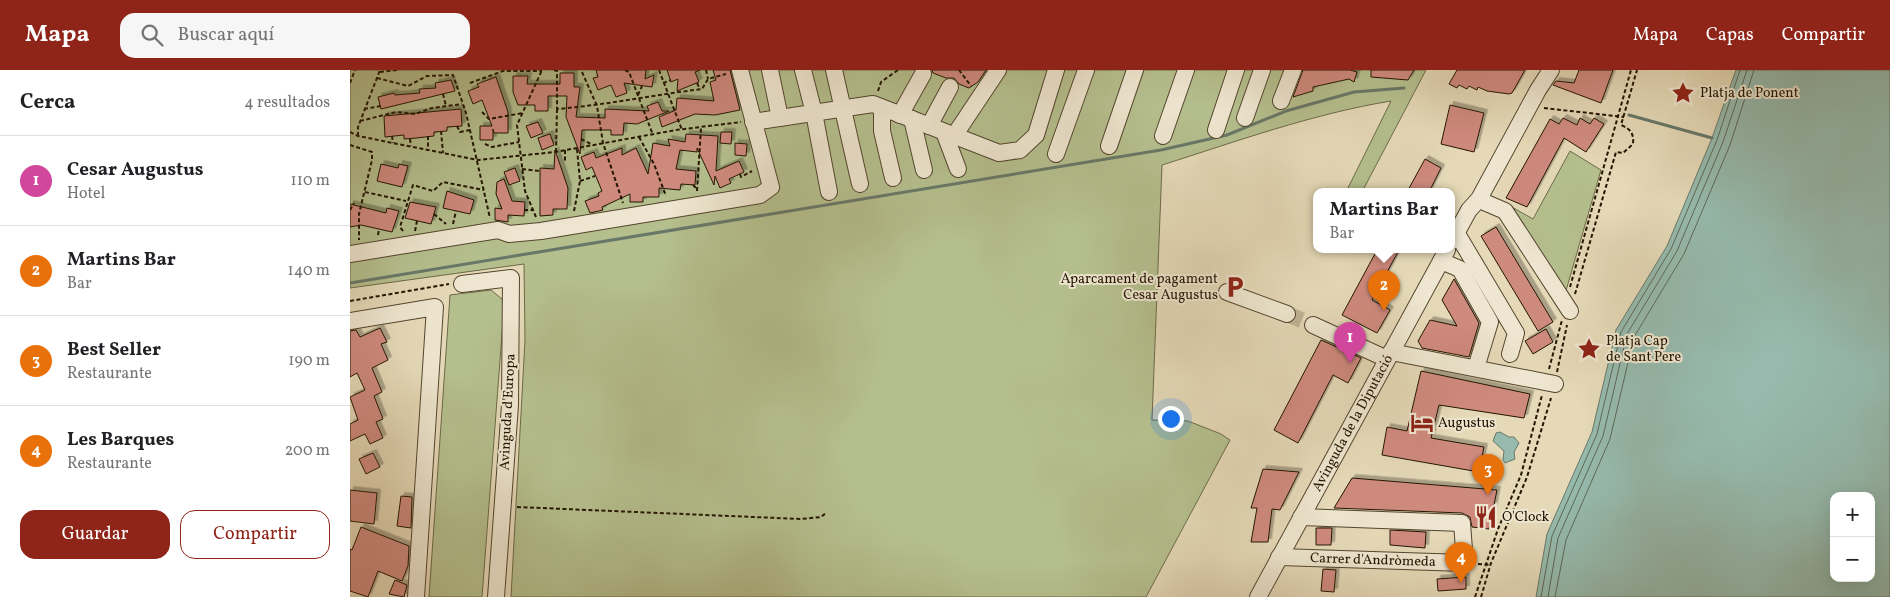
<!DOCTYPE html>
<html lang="es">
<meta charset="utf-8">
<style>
:root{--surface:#fff;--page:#f6f6f6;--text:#202124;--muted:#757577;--line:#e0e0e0;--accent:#8f2418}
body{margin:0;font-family:Vollkorn,serif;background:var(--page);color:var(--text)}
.controls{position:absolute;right:15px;bottom:15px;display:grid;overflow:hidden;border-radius:10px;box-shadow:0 5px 20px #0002}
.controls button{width:45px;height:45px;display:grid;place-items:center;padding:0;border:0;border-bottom:1px solid var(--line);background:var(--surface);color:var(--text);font:25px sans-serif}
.you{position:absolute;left:820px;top:348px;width:18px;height:18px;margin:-12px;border:4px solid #fff;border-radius:50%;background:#1a73e8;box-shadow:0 0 0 8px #1a73e833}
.badge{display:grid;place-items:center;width:32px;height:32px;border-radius:50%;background:var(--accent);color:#fff;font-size:16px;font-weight:700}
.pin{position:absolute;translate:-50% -41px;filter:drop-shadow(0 1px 2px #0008)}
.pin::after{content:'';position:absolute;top:26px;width:18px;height:15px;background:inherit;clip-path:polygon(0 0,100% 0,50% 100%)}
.popup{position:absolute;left:963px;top:118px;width:142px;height:65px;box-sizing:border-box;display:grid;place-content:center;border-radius:10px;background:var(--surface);filter:drop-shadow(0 1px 4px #0005);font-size:16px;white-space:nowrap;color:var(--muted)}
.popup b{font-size:19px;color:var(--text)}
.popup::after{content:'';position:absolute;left:50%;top:100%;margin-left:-10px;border:10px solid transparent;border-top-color:var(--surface)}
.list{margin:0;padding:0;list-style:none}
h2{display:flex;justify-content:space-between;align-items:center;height:65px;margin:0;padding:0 20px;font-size:21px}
h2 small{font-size:16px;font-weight:400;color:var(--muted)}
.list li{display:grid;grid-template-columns:32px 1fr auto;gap:15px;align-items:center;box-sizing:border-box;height:90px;padding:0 20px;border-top:1px solid var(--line)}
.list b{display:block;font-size:19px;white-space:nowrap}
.list p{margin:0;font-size:16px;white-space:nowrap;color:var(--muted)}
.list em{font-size:16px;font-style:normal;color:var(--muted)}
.actions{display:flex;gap:10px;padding:15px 20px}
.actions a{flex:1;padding:11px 0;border:1px solid var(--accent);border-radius:15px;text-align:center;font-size:18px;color:var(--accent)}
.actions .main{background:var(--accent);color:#fff}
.icon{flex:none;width:28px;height:28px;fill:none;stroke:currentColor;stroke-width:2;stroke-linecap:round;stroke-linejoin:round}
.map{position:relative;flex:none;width:1540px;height:527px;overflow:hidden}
header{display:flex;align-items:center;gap:30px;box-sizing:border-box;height:70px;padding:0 25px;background:var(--accent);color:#fff}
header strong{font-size:24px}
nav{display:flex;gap:28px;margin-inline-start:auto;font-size:18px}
.search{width:350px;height:45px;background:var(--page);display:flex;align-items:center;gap:12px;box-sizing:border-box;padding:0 18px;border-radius:15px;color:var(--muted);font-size:19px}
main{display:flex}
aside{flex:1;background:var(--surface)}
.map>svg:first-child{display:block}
.green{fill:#b5bf8e;stroke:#6c6a48}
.water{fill:#96baad;stroke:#687868;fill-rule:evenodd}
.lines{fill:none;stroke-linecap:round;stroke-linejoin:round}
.shore{stroke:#5c6857;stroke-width:1}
.stream{stroke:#687868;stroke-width:3}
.building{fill:#cf8a7e;stroke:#231501;filter:url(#shadow)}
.minor-tunnel{stroke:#beb293;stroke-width:16;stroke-dasharray:16 8;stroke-linecap:butt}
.minor-casing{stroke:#54462e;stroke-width:18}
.path{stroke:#231501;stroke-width:2;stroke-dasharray:4 2.5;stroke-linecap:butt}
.minor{stroke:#eee6d0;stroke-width:16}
.labels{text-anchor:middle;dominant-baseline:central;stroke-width:4;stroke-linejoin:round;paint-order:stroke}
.poi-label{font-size:14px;fill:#231501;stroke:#eee6d0;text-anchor:start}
.street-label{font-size:14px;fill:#231501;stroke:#eee6d0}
</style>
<header>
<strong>Mapa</strong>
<div class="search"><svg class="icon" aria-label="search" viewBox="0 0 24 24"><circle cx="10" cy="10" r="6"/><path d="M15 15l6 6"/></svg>Buscar aquí</div>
<nav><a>Mapa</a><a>Capas</a><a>Compartir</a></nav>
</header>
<main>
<aside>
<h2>Cerca<small>4 resultados</small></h2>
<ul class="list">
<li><span class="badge" style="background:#d1479c">1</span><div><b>Cesar Augustus</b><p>Hotel</p></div><em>110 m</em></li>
<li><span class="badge" style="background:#e8710a">2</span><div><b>Martins Bar</b><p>Bar</p></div><em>140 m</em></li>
<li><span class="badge" style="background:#e8710a">3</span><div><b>Best Seller</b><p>Restaurante</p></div><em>190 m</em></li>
<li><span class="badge" style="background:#e8710a">4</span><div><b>Les Barques</b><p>Restaurante</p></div><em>200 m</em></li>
</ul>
<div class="actions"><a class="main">Guardar</a><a>Compartir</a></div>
</aside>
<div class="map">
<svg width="1540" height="527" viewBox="0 0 1540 527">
<defs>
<filter id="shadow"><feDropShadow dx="3.5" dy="-3.5" stdDeviation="0" flood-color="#0004"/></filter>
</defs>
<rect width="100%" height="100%" fill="#e5d9b7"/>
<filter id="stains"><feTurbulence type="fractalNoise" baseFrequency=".004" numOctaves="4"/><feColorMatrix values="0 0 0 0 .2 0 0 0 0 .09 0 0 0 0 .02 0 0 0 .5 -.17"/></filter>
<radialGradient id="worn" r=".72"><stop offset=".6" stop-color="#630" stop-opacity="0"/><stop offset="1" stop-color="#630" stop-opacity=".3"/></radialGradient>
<path class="green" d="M0 0H1076L1012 122H996L1041 31C962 44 888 71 812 95L802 350 838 351 871 364 880 370 796 527H161L175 270 174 194 0 218Z
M1220 81 1251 100 1213 231 1153 132 1183 149Z
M141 220 152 229 154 238 132 527H79L100 225Z"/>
<path class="water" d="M1386 0H1540V527H1186L1197 464 1242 362 1266 260 1317 176 1362 68ZM1484 426H1521V508H1484Z
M1150 362 1159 367H1164L1169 373 1164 382 1165 389 1155 393 1153 390 1154 381 1143 371 1146 363Z"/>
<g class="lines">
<path class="shore" d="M1191 527 1202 466 1247 364 1271 262 1321 179 1367 70 1390 0
M1198 527 1208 468 1253 366 1277 264 1327 181 1373 72 1397 0
M1205 527 1216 470 1260 369 1284 267 1334 184 1380 75 1404 0"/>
<path class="stream" d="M1279 45 1362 68
M0 213 811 80 877 65 936 41 1004 22 1054 18"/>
</g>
<path class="building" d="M246 0H296L295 9 304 5 302 17 274 13 277 23 266 27 261 15 248 20 243 8 248 7Z
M317 0H350L345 2 349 12 327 21 328 9 321 12Z
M363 0H380L390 40 365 45 345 44 312 57 309 47 326 40 327 28 364 31 360 12 366 10Z
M582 0H636L628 12 619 18 609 14 604 8H596L583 3Z
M953 0H1000L1007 2 1004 12 999 9 963 17V21L943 27Z
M1021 0H1064L1058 10 1021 7Z
M1107 0H1175L1162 23 1159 24 1137 21 1128 17 1127 20 1119 16 1117 19 1109 15 1107 18 1099 14Z
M1229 0H1263L1251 33 1203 15 1206 11 1224 13Z
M210 3H224V17H230L226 47 255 48V39L299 41 297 36 308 32 312 41H319L287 54 274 53 273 65H261V60H232L230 84 216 47 217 26H198V41H185V35H168L163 22V6H178L177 14H210Z
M146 7 158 42V63H144L143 59V70H130V56H142L132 30 123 34 118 21 129 17 127 14Z
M101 10 105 21 31 39 28 27 44 23 45 25 70 23 69 19 86 18 85 13Z
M1100 35 1134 43 1124 82 1091 74Z
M111 39 112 56 97 57V61L84 62V66L66 68 54 69V65L35 67 34 46Z
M1213 48 1227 55 1230 48 1240 54 1244 48 1254 54 1236 82 1214 68 1177 137 1156 128 1200 49 1209 54Z
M188 52 193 63 181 68 176 56Z
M371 62H382L381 74 370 73Z
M200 64 204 75 192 80 188 68Z
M336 64 368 66 366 101 389 91 394 102 379 109 381 113 370 118 365 106 364 115 347 78V82L330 80 326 99 346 101 345 115 331 114 330 120 309 118V127H293V132H280V124L252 137 253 140 240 143 235 131 249 126 248 123 252 121 242 97 236 100 231 87 244 82 246 88 272 78V85L286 78 298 104 303 73 320 76 318 69 335 72Z
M385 73 397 74 396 86 385 85Z
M205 80 218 118 217 139H203V145L190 146V98L204 99Z
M1075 89 1091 98 1079 122H1057Z
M31 94 48 98 49 94 58 96 52 117 27 111Z
M165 98 170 111 159 115 154 102Z
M154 109 162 131 175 132 174 146 158 145V152L145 150V138L152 139 146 124 147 112Z
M97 121 124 130 120 144 93 138Z
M60 132 86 137 81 154 55 148Z
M0 134 36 143 37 138 49 141 42 162 11 155 0 157Z
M1146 157 1203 252 1188 261 1131 166Z
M1027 180H1049L1022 230 1040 240 1027 263 992 245Z
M1104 209 1129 253 1119 287 1072 278 1068 271 1080 250 1107 256 1092 230Z
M30 258 37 272 31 274 38 290 22 298 32 322 24 326 33 349 26 352 33 368 20 374 15 364 0 371V354L8 350 0 327 15 320 7 303 0 307V261L6 260 10 267Z
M1196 259 1203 272 1183 284 1175 271Z
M971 270 1011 288 998 313 983 305 948 373 924 360Z
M1071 301 1180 324 1174 348 1089 335 1081 368 1134 377 1129 402 1032 385 1037 357 1057 361Z
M23 383 30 397 16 404 9 389Z
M913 399 949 402 930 440 922 439 918 472H901L907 438H901Z
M1002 408 1147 420 1139 459 1122 457 1120 447 1112 443 984 438Z
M0 420 27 423 24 454 0 451Z
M51 426 62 427 61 458 47 456Z
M11 457 59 476 58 496 52 511 28 501 18 527 0 521V479L2 480Z
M966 458H982L981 475H966Z
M1040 460 1076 462 1075 478 1040 475Z
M973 499 986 500 984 522 971 521Z
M1116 507V519L1088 521 1087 509Z
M45 510 57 515 54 527 39 524Z"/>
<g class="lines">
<path class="minor-tunnel" d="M937 244 963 255"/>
<defs>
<g id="minor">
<path d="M420 0 430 48"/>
<path d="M453 0 464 43 479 122"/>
<path d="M484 0 510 114"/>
<path d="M931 31 943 0"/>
<path d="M532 38V61L543 108"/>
<path d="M550 45 573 4"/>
<path d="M895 48 912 0"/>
<path d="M562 49 574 100"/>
<path d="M403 52 523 34 649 83 670 80 686 65 706 0"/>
<path d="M579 56 600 17"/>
<path d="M866 60 886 0"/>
<path d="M594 62 608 99"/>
<path d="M604 66 648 0"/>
<path d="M813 66 836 0"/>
<path d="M759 76 785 0"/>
<path d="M706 84 736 0"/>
<path d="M1134 132 1155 141 1220 241"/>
<path d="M1106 162 1166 263 1160 284"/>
<path d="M1102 171 1119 140 1129 129 1188 20 1201 0"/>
<path d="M0 184 148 160 159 164 191 161 410 125 421 117 390 0"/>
<path d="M1091 191 1110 199 1140 252 1126 298"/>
<path d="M112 214 161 208 160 335 146 527"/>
<path d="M877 222 937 244"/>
<path d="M0 251 85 237 66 527"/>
<path d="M963 255 1037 289"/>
<path d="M1041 282 1205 314"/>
<path id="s1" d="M929 487 1115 493 1112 453 951 447"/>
<path id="s2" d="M908 527 1097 180"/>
</g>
</defs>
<use href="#minor" class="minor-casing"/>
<path class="path" d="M204 0 207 1V39C256 35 303 25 352 19L358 9 376 4
M275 0 279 2 303 65
M309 0 332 60
M356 0 358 9
M609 0 621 16
M30 2 48 0
M232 2 247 36 253 73 273 133
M27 8 58 16 77 6 103 5 116 43 140 148
M0 13 5 0
M120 13 153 1H192
M313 13 321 10
M347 13 350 19
M528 21 531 12 548 0
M93 24 96 36
M288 25 292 16
M1194 38 1274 47
M14 39 31 36
M132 42 139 49 173 43
M10 51 46 42 65 44 82 38 112 34
M107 56 110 62 120 60
M91 61 93 83
M0 62 8 66 128 90 205 82 326 60 391 52
M8 66V57L30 0
M42 66 43 73
M78 66V80
M289 67 304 94 316 126
M60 69 61 76
M231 69 243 75
M135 74 142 77 169 72
M0 75 22 82V90L9 144V170
M215 80V93
M206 82 207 39
M172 99 190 101
M390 104 391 107 402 101
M230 111 245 106
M343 115 347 119
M347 121 351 58
M15 122 56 131
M0 140 4 133
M174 140H183
M224 141 230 111 227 79
M84 144 96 154
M186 147 175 121 167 55 192 0
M103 154 106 141
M53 161 50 157 63 115 83 121 93 112 134 120
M65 161 67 151
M28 165 29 159
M1220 217 1281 0
M1225 224 1266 82 1273 83 1283 74C1284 64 1281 59 1271 55L1287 0
M0 231 99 214
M1199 299 1212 250
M1207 302 1217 255
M167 437 451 449 471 447 477 442
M1128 494 1141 495
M1125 527 1148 459 1171 405 1192 325
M1131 527 1141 493 1177 407 1201 328"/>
<use href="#minor" class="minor"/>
</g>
<defs>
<symbol id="sight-bare" viewBox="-9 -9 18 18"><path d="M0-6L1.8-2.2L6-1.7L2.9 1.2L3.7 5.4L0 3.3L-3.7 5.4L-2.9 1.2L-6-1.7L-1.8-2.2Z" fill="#8f2418" stroke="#eee6d0" stroke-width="2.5" paint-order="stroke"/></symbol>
<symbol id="parking-bare" viewBox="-9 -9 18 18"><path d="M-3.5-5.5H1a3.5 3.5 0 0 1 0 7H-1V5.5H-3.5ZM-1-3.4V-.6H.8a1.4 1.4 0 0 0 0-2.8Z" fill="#8f2418" stroke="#eee6d0" stroke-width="2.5" paint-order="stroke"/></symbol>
<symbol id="hotel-bare" viewBox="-9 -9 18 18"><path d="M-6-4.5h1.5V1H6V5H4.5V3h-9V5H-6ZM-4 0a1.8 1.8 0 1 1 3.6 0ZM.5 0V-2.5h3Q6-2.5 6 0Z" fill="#8f2418" stroke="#eee6d0" stroke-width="2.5" paint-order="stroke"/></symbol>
<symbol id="restaurant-bare" viewBox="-9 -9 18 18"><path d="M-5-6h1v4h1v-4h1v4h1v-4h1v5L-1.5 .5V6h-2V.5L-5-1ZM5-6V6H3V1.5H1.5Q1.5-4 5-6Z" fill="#8f2418" stroke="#eee6d0" stroke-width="2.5" paint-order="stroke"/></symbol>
</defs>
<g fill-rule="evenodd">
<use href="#sight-bare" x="1317" y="7" width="32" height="32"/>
<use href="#parking-bare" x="869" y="201" width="32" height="32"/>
<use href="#sight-bare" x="1223" y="263" width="32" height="32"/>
<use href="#hotel-bare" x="1056" y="337" width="32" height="32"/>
<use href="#restaurant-bare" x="1120" y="431" width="32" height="32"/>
</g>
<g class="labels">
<g class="poi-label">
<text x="1350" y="23">Platja de Ponent</text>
<text x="868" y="209" text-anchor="end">Aparcament de pagament<tspan x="868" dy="16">Cesar Augustus</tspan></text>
<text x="1256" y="271">Platja Cap<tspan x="1256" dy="16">de Sant Pere</tspan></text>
<text x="1088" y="353">Augustus</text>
<text x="1152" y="447">O'Clock</text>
</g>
<g class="street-label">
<text transform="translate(158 342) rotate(-87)">Avinguda d'Europa</text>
<text stroke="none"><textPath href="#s2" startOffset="198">Avinguda de la Diputació</textPath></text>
<text stroke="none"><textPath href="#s1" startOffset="94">Carrer d'Andròmeda</textPath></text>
</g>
</g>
<rect width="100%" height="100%" filter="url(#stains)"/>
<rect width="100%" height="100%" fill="url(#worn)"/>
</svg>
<div class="controls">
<button>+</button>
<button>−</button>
</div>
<div class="you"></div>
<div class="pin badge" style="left:1000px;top:293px;background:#d1479c">1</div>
<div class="pin badge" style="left:1034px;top:241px;background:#e8710a">2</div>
<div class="popup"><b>Martins Bar</b>Bar</div>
<div class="pin badge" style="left:1138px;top:425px;background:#e8710a">3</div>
<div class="pin badge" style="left:1111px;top:513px;background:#e8710a">4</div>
</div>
</main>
